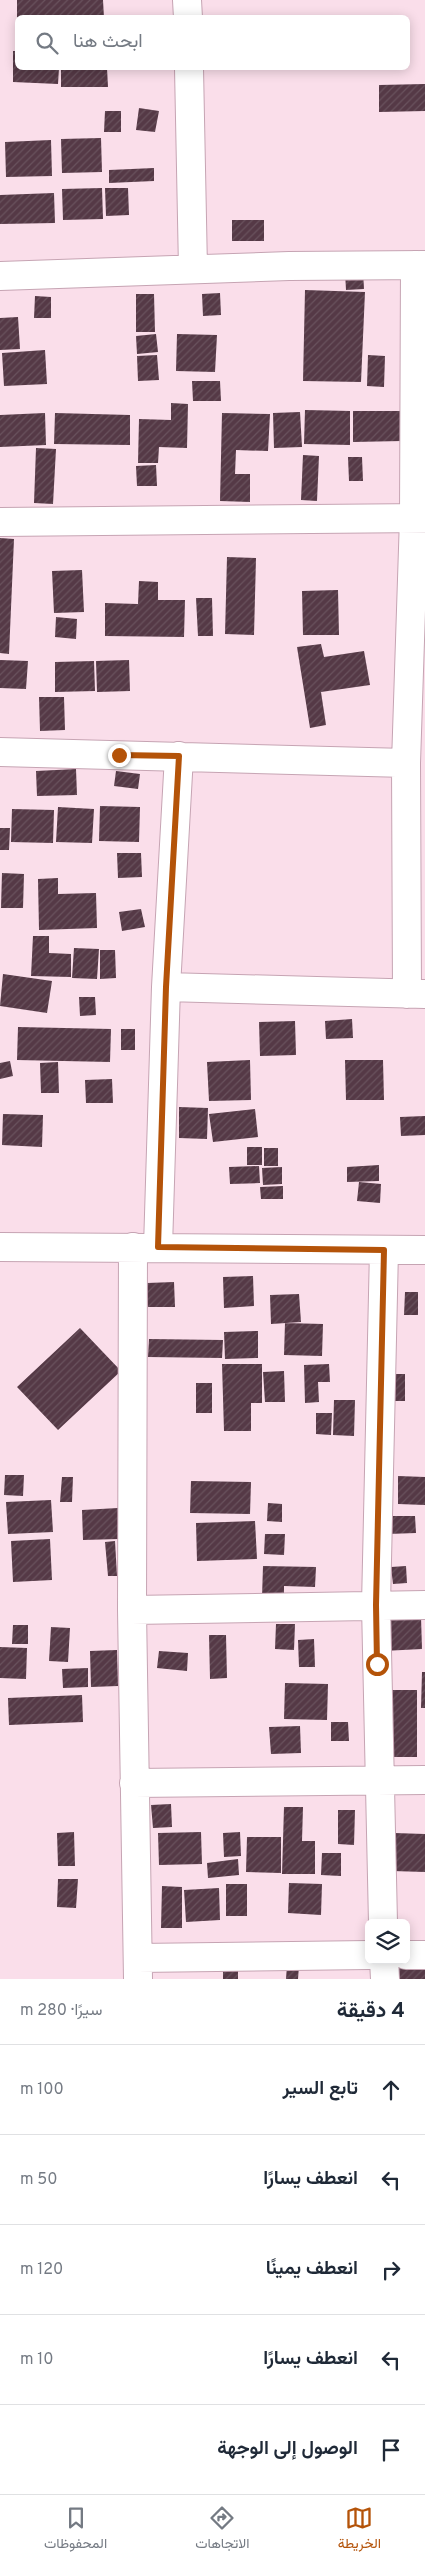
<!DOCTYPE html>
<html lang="ar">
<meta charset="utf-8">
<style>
:root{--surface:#fff;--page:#f6f6f7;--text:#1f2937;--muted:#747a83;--line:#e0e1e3;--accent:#b45309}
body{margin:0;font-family:Overpass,Vazirmatn,sans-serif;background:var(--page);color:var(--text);direction:rtl}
.controls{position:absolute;right:15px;bottom:15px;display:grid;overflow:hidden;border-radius:8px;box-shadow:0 2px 12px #0003}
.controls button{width:45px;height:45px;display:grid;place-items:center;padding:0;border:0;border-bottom:1px solid var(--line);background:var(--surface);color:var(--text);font:25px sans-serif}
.stop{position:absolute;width:15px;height:15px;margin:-11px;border:4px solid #b45309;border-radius:50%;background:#fff}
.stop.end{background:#b45309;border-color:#fff;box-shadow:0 1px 5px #0008}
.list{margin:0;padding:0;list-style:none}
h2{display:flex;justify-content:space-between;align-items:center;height:65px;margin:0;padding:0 20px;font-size:21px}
h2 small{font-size:16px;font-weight:400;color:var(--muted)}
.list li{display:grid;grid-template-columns:32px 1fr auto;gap:15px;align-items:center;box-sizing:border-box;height:90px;padding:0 20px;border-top:1px solid var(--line)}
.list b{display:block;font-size:19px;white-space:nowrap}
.list em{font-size:16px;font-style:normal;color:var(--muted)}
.icon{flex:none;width:28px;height:28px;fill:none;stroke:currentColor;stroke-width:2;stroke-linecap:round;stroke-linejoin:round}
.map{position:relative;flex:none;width:425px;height:1979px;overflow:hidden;direction:ltr}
.search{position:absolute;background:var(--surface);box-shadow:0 2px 12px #0003;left:15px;right:15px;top:15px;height:55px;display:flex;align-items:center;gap:12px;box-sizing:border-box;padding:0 18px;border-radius:8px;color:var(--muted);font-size:19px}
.sheet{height:515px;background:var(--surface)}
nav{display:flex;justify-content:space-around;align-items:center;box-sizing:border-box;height:70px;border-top:1px solid var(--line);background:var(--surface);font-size:14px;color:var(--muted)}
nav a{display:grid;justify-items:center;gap:2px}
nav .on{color:var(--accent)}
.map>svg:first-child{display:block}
.building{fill:url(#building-hatch)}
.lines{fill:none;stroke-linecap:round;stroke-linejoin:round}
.minor-casing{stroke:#c6a4b3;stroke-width:30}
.minor{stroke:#fff;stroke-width:28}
.route{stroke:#b45309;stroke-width:6}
</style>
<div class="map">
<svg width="425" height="1979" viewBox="0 0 425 1979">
<defs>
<pattern id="building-hatch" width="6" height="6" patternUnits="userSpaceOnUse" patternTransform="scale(1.25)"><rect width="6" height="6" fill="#553946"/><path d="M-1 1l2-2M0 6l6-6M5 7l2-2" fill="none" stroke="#69525d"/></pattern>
</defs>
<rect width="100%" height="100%" fill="#fadeea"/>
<path class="building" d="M17 0H103L104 18H17Z
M13 51H18V68H59L58 84 13 82Z
M61 68H107L108 87H61Z
M425 84V111L379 112V85Z
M139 108 159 111 155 132 136 130Z
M105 111H121V132H104Z
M101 138 102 172 62 173 61 139Z
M51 140 52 176 6 177 5 142Z
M154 168V181L109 183V170Z
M102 188 103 219 63 220 62 189Z
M105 188H128L129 215 106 216Z
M54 193 55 223 0 224V195Z
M232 220H264V241H232Z
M363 270 364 289 346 290 345 272Z
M305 290 365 292 361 382 303 381Z
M220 293 221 315 203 316 202 294Z
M136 294H154L155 332H136Z
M35 296 51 297V318H34Z
M18 317 20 349 0 350V318Z
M156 334 158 352 137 354 136 336Z
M177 334 217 335 215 372 176 371Z
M45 350 47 384 4 386 2 353Z
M157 355 159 380 138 381 137 356Z
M368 355 385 356 384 387 367 386Z
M192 381H220L221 401H193Z
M171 403 188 404 187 448 159 447 158 463H138L139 419 171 420Z
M305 410 350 411V445L304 444Z
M353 411H402V441L353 442Z
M300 412 302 447 274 448 273 413Z
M45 413 46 445 0 447V415Z
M55 413 130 415V445L54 444Z
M222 413 270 414 268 451 236 450 235 474H250V502L220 501Z
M36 448 56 449 53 504 34 503Z
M303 455 319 456 317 501 301 500Z
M348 457H362L363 481H349Z
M156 465 157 486H137L136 466Z
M0 538 14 539 9 654 0 653Z
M227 557 256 558 254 635 225 634Z
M82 570 84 612 54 613 52 571Z
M139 581 158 582V600H185L184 637 105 636V603L138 604Z
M338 590 339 635H303L302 591Z
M196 598H212L213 636H198Z
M56 617 77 619 76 639 55 637Z
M321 644 324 657 364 651 370 685 321 692 326 725 310 728 297 647Z
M0 660 28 661 26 689 0 688Z
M129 660 130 691 97 692 96 661Z
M94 661 95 691 55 692V662Z
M39 697H64L65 730 40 731Z
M76 769 77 795 37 796 36 771Z
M116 771 140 774 138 789 114 786Z
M100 806 140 807 139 842 99 841Z
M58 807 94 809 92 843 56 842Z
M12 809 54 810 53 843 11 842Z
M0 828H10L9 850H0Z
M117 853H141L142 877 118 878Z
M2 873 24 874 23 908H1Z
M58 878V894L96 893 97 928 39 930 38 879Z
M141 909 145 927 122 931 119 912Z
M33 936H49V953L71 954V977L31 976Z
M74 948 99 949 97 979 72 978Z
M100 950H115L116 978 100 979Z
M3 974 52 981 47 1013 0 1006Z
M79 997H95L96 1015 80 1016Z
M352 1019 353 1038 326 1039 325 1021Z
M295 1021 296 1055 260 1056 259 1022Z
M18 1027 111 1029 110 1062 17 1060Z
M121 1029H135V1050H121Z
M250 1060 251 1100 209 1101 207 1062Z
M345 1060H383L384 1100H346Z
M10 1061 13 1076 0 1079V1063Z
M58 1062 59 1093H41L40 1063Z
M112 1079 113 1103H86L85 1080Z
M179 1107 208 1108 207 1139 179 1138Z
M255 1109 258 1137 213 1142 209 1114Z
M3 1114 43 1115 42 1147 2 1145Z
M425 1116V1135L401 1136 400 1117Z
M247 1147H262V1165H247Z
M264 1148H278V1166H264Z
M379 1165V1181L347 1182V1167Z
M259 1166 260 1183 230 1184 229 1167Z
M282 1167V1184L263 1185 262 1168Z
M359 1182 381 1184 380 1203 357 1201Z
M283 1186V1199H261L260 1187Z
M253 1276 254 1306 224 1308 223 1277Z
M174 1282 175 1307H148L147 1283Z
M405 1292H418V1315H404Z
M299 1294 301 1322 271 1324 270 1295Z
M285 1323 323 1324 322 1356 284 1355Z
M80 1328 121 1371 58 1430 17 1387Z
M258 1331V1358L225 1359 224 1332Z
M149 1339 223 1340 222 1358 148 1357Z
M222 1364H262V1403H251V1431H224Z
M329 1364 330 1382H318L319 1402 305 1403 304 1365Z
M284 1371 285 1402H265L263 1372Z
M389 1374H405V1401H389Z
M196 1383H212V1413H196Z
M334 1400H355L354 1436 333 1435Z
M316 1413H332L331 1435 316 1434Z
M5 1475H24L23 1496 4 1495Z
M398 1476 425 1477V1505L398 1504Z
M62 1477H73L72 1502H60Z
M191 1481 251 1482 250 1514 190 1513Z
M51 1500 53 1532 8 1534 6 1502Z
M268 1503 282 1504V1522L267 1521Z
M118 1508 119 1539 83 1540 82 1510Z
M388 1516H415L416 1533 388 1534Z
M255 1521 257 1559 197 1561 196 1523Z
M265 1534H285L284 1555 264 1554Z
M50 1539 52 1580 13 1582 11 1541Z
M115 1541 117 1576H108L105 1542Z
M263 1566 316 1567 315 1587 284 1586V1598L262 1597Z
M406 1566 407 1583 393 1584 391 1567Z
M421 1617 422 1649 383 1651 382 1619Z
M276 1624H295L294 1650 275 1649Z
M13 1625H28V1644H12Z
M51 1627 70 1628 68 1662 49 1661Z
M209 1635H226L227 1678 210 1679Z
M314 1639 315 1667H299L298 1640Z
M0 1647 27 1648 26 1679 0 1678Z
M117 1650 118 1686 91 1687 90 1651Z
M159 1651 188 1653 187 1671 157 1668Z
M88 1668V1687L63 1688 62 1669Z
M422 1672H425V1708H421Z
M285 1683 328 1684 327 1720 284 1719Z
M391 1690H417V1757H392Z
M82 1695 83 1722 9 1725 8 1698Z
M331 1722H348L349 1741H331Z
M300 1726 301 1753 271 1754 269 1727Z
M171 1804 172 1827 153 1828 151 1805Z
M284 1807H303L302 1841H315V1874H282Z
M338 1810H355L354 1845 338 1844Z
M74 1832 75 1866H58L57 1833Z
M201 1832 202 1864 159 1865 158 1833Z
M240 1832 241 1856 224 1857 223 1833Z
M394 1833 425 1834V1872L392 1871Z
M247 1837H281V1873L246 1872Z
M322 1853H341V1876L321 1875Z
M238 1859 239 1875 208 1878 207 1863Z
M58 1879H78L76 1908 57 1907Z
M289 1883 322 1884 321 1915 288 1913Z
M226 1884H247V1916H226Z
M162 1886 182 1887V1928H161Z
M219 1888 220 1920 186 1922 184 1890Z
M223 1964H238V1979H223Z
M287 1965 299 1966 298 1979H286Z
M425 1965V1979H393L391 1968Z"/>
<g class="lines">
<defs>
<path id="minor" d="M187 0 188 18
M189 68 193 269
M0 276 289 266 425 265
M0 522 425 518
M0 752 406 763
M166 987 425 994
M407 994 406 763 414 518 415 265
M0 1247 425 1250
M133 1247 132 1610 138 1979
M158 1247 166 987 179 756
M132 1610 425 1605
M134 1783 425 1780
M383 1923 376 1605 384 1250
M406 1955H425
M138 1958 369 1955
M384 1960 385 1979"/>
</defs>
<use href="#minor" class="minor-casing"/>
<use href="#minor" class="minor"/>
</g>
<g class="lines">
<path class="route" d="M119 755 179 756 166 987 158 1247 384 1250 376 1605 377 1664"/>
</g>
</svg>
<div class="controls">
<button><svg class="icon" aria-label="layers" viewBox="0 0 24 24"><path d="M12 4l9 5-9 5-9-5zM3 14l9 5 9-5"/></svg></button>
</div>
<div class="stop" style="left:377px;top:1664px"></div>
<div class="stop end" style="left:119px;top:755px"></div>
<div class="search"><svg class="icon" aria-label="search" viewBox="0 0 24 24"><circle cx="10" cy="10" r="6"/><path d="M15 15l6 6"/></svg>ابحث هنا</div>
</div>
<section class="sheet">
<h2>4 دقيقة<small>سيرًا · 280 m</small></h2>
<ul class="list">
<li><svg class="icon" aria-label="ahead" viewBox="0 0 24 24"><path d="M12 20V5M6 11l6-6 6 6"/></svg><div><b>تابع السير</b></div><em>100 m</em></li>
<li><svg class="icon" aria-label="left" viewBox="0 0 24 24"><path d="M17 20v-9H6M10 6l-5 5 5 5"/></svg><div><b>انعطف يسارًا</b></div><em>50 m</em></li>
<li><svg class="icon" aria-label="right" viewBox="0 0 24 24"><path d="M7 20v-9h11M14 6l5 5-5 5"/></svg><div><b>انعطف يمينًا</b></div><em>120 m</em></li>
<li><svg class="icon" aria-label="left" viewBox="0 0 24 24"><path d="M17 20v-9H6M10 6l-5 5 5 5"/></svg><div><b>انعطف يسارًا</b></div><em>10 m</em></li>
<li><svg class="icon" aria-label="arrive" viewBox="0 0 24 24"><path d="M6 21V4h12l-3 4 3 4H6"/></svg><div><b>الوصول إلى الوجهة</b></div></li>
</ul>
</section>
<nav>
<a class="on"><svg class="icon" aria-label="map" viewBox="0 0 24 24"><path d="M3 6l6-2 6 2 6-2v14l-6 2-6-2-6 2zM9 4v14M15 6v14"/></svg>الخريطة</a>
<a><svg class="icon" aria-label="directions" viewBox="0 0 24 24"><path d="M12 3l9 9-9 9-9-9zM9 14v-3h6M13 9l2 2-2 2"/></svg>الاتجاهات</a>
<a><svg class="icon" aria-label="saved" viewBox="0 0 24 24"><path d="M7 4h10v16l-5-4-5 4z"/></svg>المحفوظات</a>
</nav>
